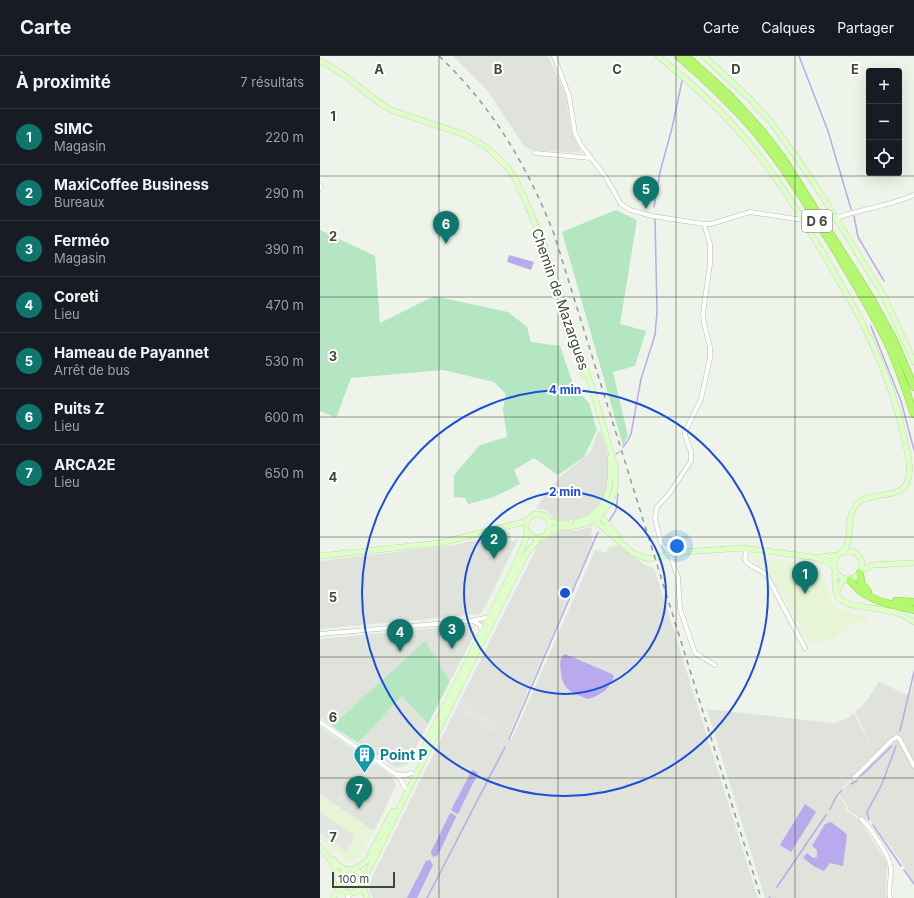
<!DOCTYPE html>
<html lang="fr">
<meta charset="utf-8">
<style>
:root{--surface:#171b24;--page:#242831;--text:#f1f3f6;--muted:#9ea1a6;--line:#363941;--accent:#0f766e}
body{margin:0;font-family:Inter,sans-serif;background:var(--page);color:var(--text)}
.controls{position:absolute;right:12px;top:12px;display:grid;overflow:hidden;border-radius:4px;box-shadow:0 4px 16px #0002}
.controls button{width:36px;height:36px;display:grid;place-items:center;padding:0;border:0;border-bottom:1px solid var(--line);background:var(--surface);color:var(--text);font:20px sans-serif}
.scale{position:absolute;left:12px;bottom:10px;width:63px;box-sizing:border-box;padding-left:4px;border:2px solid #404738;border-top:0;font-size:11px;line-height:14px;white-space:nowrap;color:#404738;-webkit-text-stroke:3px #fff;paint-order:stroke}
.you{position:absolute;left:357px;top:490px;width:14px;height:14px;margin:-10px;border:3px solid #fff;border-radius:50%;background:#1a73e8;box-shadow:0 0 0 6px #1a73e833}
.badge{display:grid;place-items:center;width:26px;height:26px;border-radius:50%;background:var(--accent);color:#fff;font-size:13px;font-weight:700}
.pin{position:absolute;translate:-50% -33px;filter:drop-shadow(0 1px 2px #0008)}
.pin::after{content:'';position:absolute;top:21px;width:14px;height:12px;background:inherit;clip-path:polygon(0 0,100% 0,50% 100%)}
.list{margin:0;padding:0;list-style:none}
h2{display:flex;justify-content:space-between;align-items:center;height:52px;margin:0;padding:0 16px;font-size:17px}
h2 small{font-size:13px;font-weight:400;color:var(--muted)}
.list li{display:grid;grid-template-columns:26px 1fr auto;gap:12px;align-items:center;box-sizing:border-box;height:56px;padding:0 16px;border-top:1px solid var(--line)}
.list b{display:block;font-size:15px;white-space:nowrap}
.list p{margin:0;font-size:13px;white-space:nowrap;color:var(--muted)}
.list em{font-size:13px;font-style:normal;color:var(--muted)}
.icon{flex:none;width:22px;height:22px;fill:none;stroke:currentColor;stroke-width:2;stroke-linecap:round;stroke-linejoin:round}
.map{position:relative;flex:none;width:594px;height:842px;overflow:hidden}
header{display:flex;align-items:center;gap:24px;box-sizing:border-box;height:56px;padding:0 20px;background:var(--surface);border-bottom:1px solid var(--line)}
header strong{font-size:19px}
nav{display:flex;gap:22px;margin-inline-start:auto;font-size:14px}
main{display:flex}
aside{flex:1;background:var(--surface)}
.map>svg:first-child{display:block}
.commercial{fill:#e8f4d6}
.industrial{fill:#e0e3db}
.green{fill:#b4e6c2}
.parking{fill:#e3e5e0}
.water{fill:#b9a9ed}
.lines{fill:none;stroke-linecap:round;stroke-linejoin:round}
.stream{stroke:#b9a9ed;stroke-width:1.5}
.street-casing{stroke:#b6bfac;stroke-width:5}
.secondary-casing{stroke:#aecb97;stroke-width:6}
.highway-casing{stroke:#92d640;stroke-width:8}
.street{stroke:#fff;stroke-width:4}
.secondary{stroke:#dffccb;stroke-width:5.5}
.highway{stroke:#b5f771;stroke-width:7}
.rail{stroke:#979797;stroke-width:1.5;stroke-dasharray:5 5;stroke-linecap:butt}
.grid{fill:none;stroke:#404738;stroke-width:1;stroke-opacity:0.55}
.ring{fill:none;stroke:#1d4ed8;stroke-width:2}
.labels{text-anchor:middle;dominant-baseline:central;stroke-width:4;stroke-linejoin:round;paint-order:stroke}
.shield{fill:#fff;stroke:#797e74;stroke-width:1}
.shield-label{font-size:13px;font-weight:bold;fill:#404738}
.street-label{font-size:14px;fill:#404738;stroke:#fff}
.culture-label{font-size:14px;font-weight:bold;fill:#0d838f;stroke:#fff;text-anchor:start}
.grid-label{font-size:13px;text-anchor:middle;font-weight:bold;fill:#404738;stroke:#fff;stroke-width:4;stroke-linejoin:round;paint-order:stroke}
.centre{fill:#1d4ed8;stroke:#fff;stroke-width:2}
.ring-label{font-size:12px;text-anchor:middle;font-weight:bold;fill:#1d4ed8;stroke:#fff;stroke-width:4;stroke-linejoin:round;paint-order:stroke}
</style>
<header>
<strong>Carte</strong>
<nav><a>Carte</a><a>Calques</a><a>Partager</a></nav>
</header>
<main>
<aside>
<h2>À proximité<small>7 résultats</small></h2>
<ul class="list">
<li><span class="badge">1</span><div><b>SIMC</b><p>Magasin</p></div><em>220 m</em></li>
<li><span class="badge">2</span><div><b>MaxiCoffee Business</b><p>Bureaux</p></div><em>290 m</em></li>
<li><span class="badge">3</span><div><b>Ferméo</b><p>Magasin</p></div><em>390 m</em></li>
<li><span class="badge">4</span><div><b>Coreti</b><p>Lieu</p></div><em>470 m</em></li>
<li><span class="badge">5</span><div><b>Hameau de Payannet</b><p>Arrêt de bus</p></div><em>530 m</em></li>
<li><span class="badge">6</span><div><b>Puits Z</b><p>Lieu</p></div><em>600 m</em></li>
<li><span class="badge">7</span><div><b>ARCA2E</b><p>Lieu</p></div><em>650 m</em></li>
</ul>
</aside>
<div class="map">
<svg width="594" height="842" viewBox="0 0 594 842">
<rect width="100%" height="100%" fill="#eef4e9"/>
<path class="commercial" d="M434 499 499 512 503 518 510 544 513 549 519 553 530 557 547 558 548 567 535 566 513 584 489 587 459 533 444 513 433 503Z
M0 738 54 775 38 802 26 805 0 782Z"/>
<path class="industrial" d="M133 0H228L245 37 252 77 260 93V97L212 94 204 90 168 35Z
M281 375 288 400 289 424 285 439 278 450 269 458 258 463 245 465 234 463 227 455 222 453H216L223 441 243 418 265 401 271 395 278 376Z
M272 471 271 481 273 486 190 676 189 683H191L193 681 275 494 286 497 289 491 299 489 323 508 334 512 438 842H53L50 837 49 830 54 817 219 487 222 484 243 474H259Z
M189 476 191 486 198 483 166 549 160 558 0 573V505L134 489Z
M148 569 154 580 130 625 105 586 12 670 0 661V583Z
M594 621V829L580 804 551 765 538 761 527 753 528 751 519 738 550 701 517 738 527 751 525 754 533 759 540 765 565 803 567 808 566 838 567 842H445L387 653 513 667 526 663 534 657 554 697 535 655 540 652 549 641 559 626 590 640Z
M82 640 108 668 87 709 76 712 38 687Z
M0 671 72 720 76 730 54 775 0 738Z"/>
<path class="green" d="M296 154 317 164 300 268 326 275 315 310 293 316 308 380 303 390 242 176Z
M0 174 55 200 60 267 114 240 188 256 207 271 211 286 240 290 254 331 269 347 277 374 264 401 238 419 214 402 194 414 200 428 174 441 148 448 145 442 134 441V419L160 389 187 381 183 354 186 338 174 326 123 314 31 322 16 362 0 355Z
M105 585 130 625 108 668 82 640 38 687 12 670Z"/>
<path class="parking" d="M140 645 165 659 181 673 179 678 135 655Z
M30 721 36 724 22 747 15 742Z
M0 756 35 780 25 795 0 776Z"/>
<path class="water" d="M189 199 214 206 211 214 187 206Z
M245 598 292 618 294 620C291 632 280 640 268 643 253 637 243 635 241 617 240 609 239 606 243 599Z
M152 714 157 716V719L138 758 132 755V752Z
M485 748 496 756 471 796 460 789Z
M131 757 136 760V761L118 799 114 801 111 798V796L129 759Z
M511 766 523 775 527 779 523 810 510 807 504 815 495 811 483 802 487 797 493 802 497 801V794L492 790 505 768Z
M110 804 113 809 97 842H87L106 805Z"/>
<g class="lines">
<path class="stream" d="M479 0 508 75 531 153
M334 151 340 116 352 72 362 25
M534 160 538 181 564 225
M551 270 552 273 581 345 594 394
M303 391 307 386 311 378 321 323 335 279 337 256 335 163
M296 398 299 396
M289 465 296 454 298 438
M580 675 594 616
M189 683 278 476
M541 720 572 690
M531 728 537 725
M510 753 516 741 522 734
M549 764 547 756 562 728 576 690
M553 769 581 810
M584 814 594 828
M457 831 506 759
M107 842 185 691
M449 842 450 841"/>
<defs>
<path id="street" d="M234 0 249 40 255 77 261 89 271 102
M215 97 271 102 285 120 301 148 310 154 332 160 384 168H391L430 156 483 164
M0 130 1 132
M516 162C541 153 569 150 594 139
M384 168 390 188V208L383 257 384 267 390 291V302L381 343 365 376V379L371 396V405L349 438 337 451 335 462 341 487 349 496 358 521 360 553 375 597 395 609
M428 493C417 510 439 510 447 520L485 592
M153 565 160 569 162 575
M0 578 150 565 165 562 170 560
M0 666 74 717 81 724 85 732
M76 718 85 719 92 717
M534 722 572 684 577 681 579 682 594 710
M541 763C550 771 571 801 571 814 571 823 568 833 570 842
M28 842 30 838"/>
<path id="secondary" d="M338 0C372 28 404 56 431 90 455 118 475 151 494 182 532 245 569 309 584 381 587 395 592 411 588 424 582 444 553 435 539 446 523 460 536 482 521 497
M384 0 430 43 451 66 477 102 499 135 564 240 594 306
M0 5C27 17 46 40 71 54L146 79 169 93 187 111 195 122 208 150 225 192 272 332 295 410C296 417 297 424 295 431 293 446 280 464 265 468 252 471 240 470 228 475
M235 234 247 275 264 319
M274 456 275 463 279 468 313 497 328 503 363 496 422 492 492 501 504 504 513 509
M277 457 285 465 297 480
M206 470a12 12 0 1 1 24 0a12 12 0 1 1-24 0Z
M228 464 236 467H247
M256 466C287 461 293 428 290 402
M514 509a14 14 0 1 1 28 0a14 14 0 1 1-28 0Z
M0 500 120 487 207 465
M500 501 518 499
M542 514 553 509 594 507
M515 516C514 543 518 547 544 551 554 552 564 554 574 556L581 558 594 566
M517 535 522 526 525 524
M105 690 198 504 208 476
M0 791C10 801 16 812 19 825
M13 803 19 810 27 814
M19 825a12 12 0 1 1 24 0a12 12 0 1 1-24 0Z
M34 813 47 805 73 755
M44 823 182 546 207 497 220 481
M43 831 47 842
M13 842 20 830"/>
<path id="highway" d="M358 0C393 30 431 67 458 105 479 135 498 166 517 197 535 228 554 258 569 290 579 312 586 335 594 358
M366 0 409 39 442 75 462 101 551 242 574 284 594 331
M540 517 541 527 548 536
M530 524C545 545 570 548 594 554
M576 545 594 546"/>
</defs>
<use href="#street" class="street-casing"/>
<use href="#secondary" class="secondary-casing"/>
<use href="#highway" class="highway-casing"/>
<use href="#street" class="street"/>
<use href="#secondary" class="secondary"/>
<use href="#highway" class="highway"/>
<path class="rail" d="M119 0C172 50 208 111 234 178L441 842"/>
</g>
<path class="grid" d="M119 0V842M238 0V842M356 0V842M475 0V842M0 120H594M0 241H594M0 361H594M0 481H594M0 601H594M0 722H594"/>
<g class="ring">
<circle cx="245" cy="537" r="101"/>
<circle cx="245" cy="537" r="203"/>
</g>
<defs>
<symbol id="building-pin" viewBox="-11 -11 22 30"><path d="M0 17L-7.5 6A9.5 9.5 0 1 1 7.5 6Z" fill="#0f9aa8" stroke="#fff"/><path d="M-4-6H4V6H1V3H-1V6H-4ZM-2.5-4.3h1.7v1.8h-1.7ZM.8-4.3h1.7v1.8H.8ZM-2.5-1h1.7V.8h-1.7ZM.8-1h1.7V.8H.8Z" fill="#fff"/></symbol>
</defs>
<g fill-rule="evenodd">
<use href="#building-pin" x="32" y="686" width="25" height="34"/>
</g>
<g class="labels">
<rect class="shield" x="482" y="154" width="30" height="22" rx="3"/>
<g class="shield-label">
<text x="497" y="165">D 6</text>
</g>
<g class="street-label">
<text transform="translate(241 243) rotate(71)">Chemin de Mazargues</text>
</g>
<g class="culture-label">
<text x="60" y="698">Point P</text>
</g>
</g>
<g class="grid-label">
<text x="59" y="18">A</text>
<text x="178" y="18">B</text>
<text x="297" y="18">C</text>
<text x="416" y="18">D</text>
<text x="535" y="18">E</text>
<text x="13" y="65">1</text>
<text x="13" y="185">2</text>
<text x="13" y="305">3</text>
<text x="13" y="426">4</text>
<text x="13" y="546">5</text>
<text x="13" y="666">6</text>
<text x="13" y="786">7</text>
</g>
<circle cx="245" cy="537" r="6" class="centre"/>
<g class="ring-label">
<text x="245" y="338">4 min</text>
<text x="245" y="440">2 min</text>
</g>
</svg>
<div class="controls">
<button>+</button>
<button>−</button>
<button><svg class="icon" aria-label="locate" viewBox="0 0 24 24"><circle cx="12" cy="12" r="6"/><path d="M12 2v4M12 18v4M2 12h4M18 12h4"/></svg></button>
</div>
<div class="scale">100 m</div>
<div class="you"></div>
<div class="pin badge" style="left:485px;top:538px">1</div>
<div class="pin badge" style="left:174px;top:503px">2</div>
<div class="pin badge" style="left:132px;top:593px">3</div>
<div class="pin badge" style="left:80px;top:596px">4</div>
<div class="pin badge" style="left:326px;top:153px">5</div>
<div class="pin badge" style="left:126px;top:188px">6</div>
<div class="pin badge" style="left:39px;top:753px">7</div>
</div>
</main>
